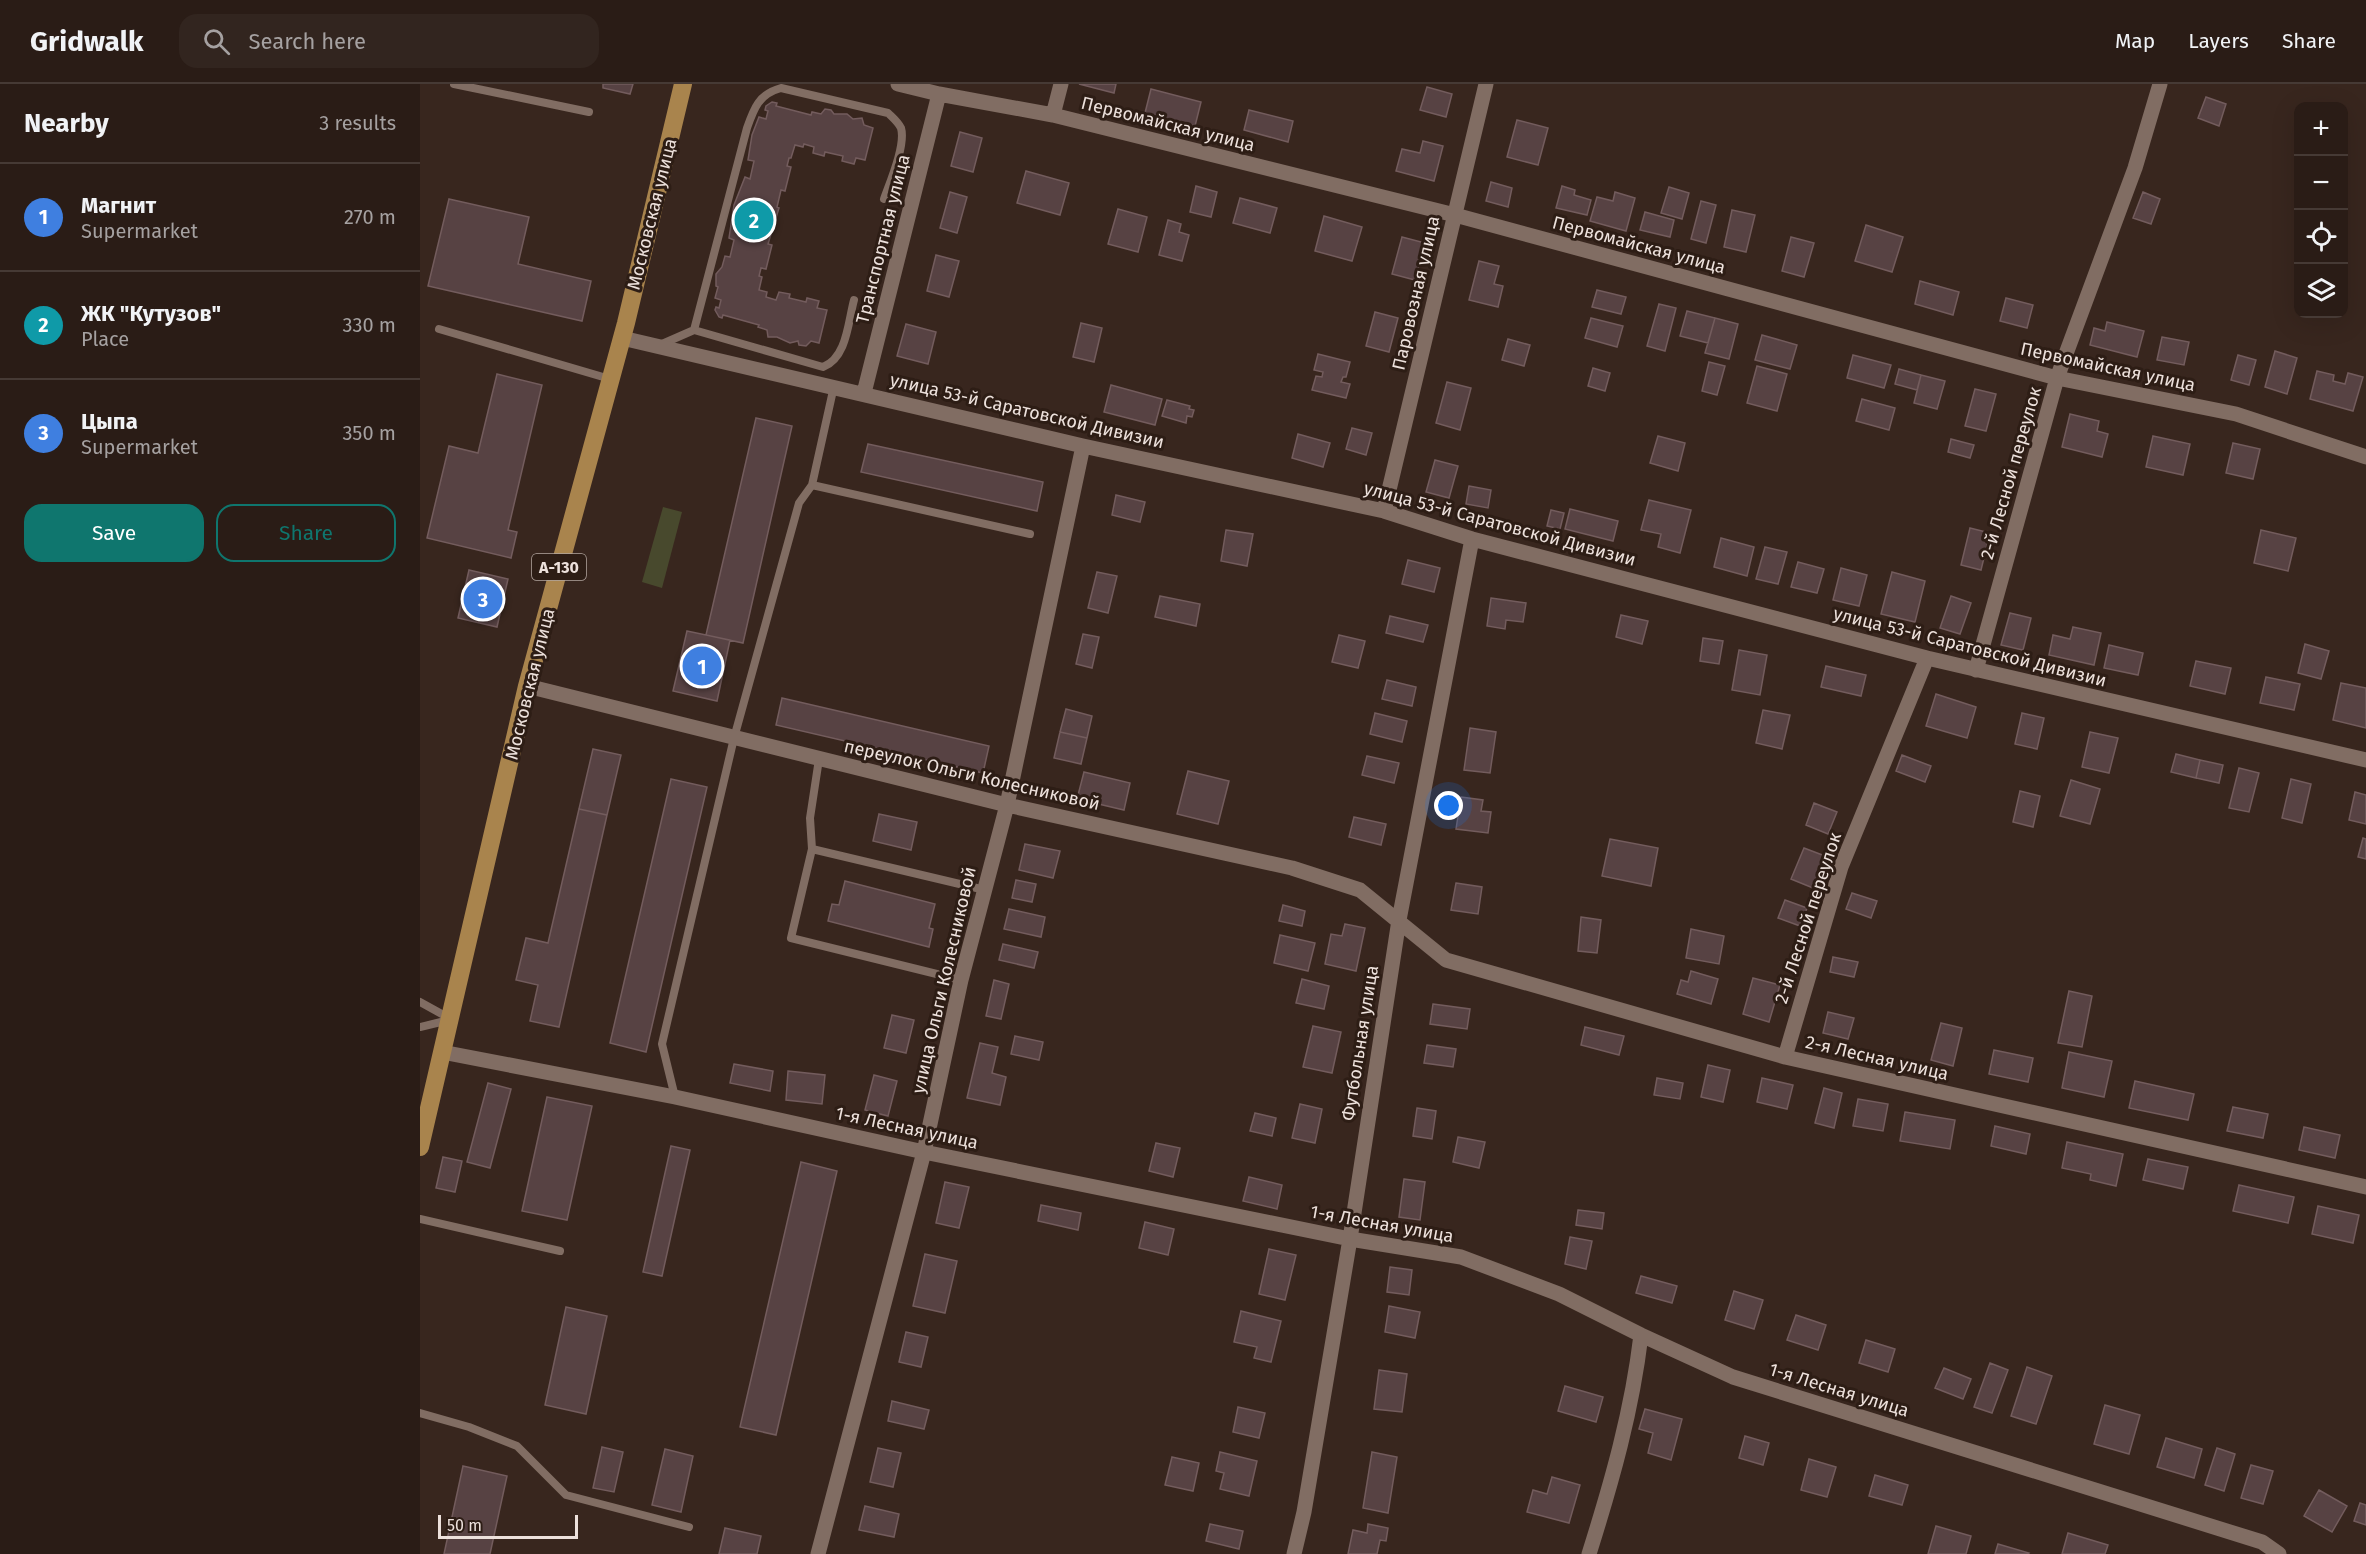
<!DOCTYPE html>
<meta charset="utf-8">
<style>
:root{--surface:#2a1c16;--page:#32251f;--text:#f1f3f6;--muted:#a5a1a1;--line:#463a35;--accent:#0f766e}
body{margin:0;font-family:"Fira Sans",sans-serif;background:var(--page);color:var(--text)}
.controls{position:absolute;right:18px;top:18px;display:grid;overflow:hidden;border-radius:12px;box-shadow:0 6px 24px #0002}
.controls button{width:54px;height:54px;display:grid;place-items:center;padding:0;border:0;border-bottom:2px solid var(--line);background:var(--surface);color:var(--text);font:30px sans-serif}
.scale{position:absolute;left:18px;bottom:15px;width:140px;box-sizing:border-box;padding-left:6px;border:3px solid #ede1dc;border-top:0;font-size:16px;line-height:21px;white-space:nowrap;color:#ede1dc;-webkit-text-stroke:4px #2d1d15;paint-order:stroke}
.you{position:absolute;left:1029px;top:722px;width:21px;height:21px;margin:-15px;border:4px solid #fff;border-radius:50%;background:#1a73e8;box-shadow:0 0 0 9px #1a73e833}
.badge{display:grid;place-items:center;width:39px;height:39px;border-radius:50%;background:var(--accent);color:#fff;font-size:20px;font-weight:700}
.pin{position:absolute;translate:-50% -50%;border:3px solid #fff;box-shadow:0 2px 6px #0006}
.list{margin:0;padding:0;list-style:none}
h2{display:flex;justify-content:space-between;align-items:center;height:78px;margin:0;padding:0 24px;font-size:26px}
h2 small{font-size:20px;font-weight:400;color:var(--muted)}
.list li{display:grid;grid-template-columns:39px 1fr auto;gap:18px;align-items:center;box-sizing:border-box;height:108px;padding:0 24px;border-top:2px solid var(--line)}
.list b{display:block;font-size:22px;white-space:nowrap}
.list p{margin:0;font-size:20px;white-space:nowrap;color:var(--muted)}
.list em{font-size:20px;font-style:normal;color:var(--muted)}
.actions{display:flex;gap:12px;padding:18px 24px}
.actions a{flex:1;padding:14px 0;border:2px solid var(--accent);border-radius:18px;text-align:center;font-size:21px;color:var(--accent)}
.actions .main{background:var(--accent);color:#fff}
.icon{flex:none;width:33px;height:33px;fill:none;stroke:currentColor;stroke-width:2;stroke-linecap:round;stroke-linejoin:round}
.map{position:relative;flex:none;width:1946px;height:1470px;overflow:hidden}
header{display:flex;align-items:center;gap:36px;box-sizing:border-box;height:84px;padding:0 30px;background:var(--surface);border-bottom:2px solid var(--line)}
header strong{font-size:28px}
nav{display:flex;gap:33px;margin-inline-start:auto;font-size:21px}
.search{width:420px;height:54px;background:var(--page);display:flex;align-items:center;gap:15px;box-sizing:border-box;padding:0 21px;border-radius:18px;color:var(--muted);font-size:22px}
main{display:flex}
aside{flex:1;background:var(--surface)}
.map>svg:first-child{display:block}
.green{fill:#48492d}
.building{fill:#574243;stroke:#735c5d;stroke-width:1.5}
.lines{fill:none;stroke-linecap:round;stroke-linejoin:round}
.lane{stroke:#816d63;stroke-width:8}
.street{stroke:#816d63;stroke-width:15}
.primary{stroke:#a9844d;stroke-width:18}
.labels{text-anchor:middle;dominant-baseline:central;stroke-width:6;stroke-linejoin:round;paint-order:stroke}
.shield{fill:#2d1d15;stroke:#b3a6a0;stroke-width:1.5}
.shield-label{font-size:16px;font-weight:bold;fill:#ede1dc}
.street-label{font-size:18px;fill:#ede1dc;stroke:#2d1d15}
</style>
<header>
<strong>Gridwalk</strong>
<div class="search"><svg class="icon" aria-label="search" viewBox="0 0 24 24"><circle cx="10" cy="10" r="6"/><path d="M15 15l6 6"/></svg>Search here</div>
<nav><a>Map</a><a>Layers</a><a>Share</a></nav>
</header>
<main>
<aside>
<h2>Nearby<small>3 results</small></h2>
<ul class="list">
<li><span class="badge" style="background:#3f7fe0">1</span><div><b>Магнит</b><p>Supermarket</p></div><em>270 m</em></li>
<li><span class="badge" style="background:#0f9aa8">2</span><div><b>ЖК &quot;Кутузов&quot;</b><p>Place</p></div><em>330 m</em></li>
<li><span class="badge" style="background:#3f7fe0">3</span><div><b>Цыпа</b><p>Supermarket</p></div><em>350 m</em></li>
</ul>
<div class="actions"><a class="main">Save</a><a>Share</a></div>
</aside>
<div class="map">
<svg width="1946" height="1470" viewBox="0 0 1946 1470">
<rect width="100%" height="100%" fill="#38261e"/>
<path class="green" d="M243 423 262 428 242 504 222 498Z"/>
<path class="building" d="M183 0H213L210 10 183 4Z
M659 0H696L694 9Z
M1007 3 1032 10 1026 33 1000 26Z
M731 5 781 18 775 42 725 29Z
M1786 13 1806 20 1799 42 1778 34Z
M352 18 357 19 356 22 391 31 392 28 401 30 405 25 411 26 414 30H427L433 35 442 34 444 41 453 44 445 76 436 74 434 80 422 77 423 72 405 68 404 72 393 69 394 63 384 60 383 63 375 61 371 74H369L367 82 371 83 365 107 361 106 357 123 359 124 348 160 352 161 346 185 341 184 339 192 342 193 339 206 347 208 346 213 356 216 359 208 370 210 369 214 386 218 387 214 399 217 397 224 407 226 399 259 391 257 386 262 379 261 378 257 370 259 357 253H348L347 246 338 243 339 241 303 231 302 234 299 233 295 226 296 223 299 224 301 216 295 214 298 203 296 202V190L302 183 305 172 310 173 314 156 309 154 314 121 325 93 330 95 334 77 328 76 332 51 339 33 346 35 348 27 345 26 346 22Z
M829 26 873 37 868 58 824 46Z
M1097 36 1128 44 1118 81 1087 73Z
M540 48 562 54 553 88 531 82Z
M1003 57 1023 62 1014 97 976 87 982 65 1000 69Z
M606 87 649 99 640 131 597 119Z
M1071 98 1092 104 1088 123 1066 117Z
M776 102 797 108 791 133 770 128Z
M1142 102 1155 106 1154 111 1171 116 1167 131 1136 124Z
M1249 103 1269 109 1262 135 1241 129Z
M530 108 547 113 537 149 520 144Z
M1195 108 1215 114 1206 147 1170 137 1177 113 1193 117Z
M1723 108 1740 115 1731 140 1713 134Z
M820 114 857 124 850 149 813 139Z
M29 115 109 133 98 180 171 197 162 237 8 202Z
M1281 117 1296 121 1286 159 1271 155Z
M698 125 727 133 718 168 688 160Z
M1312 126 1335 131 1326 168 1304 163Z
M1225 128 1254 136 1250 153 1220 146Z
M904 132 942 143 932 177 895 167Z
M748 136 761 140 759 148 769 151 762 177 739 171Z
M1446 141 1483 153 1472 188 1435 177Z
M982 153 1005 159 995 196 972 190Z
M1371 153 1394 159 1384 193 1362 187Z
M516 171 539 177 529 213 507 207Z
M1059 177 1079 182 1074 200 1083 202 1078 223 1049 216Z
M1500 197 1539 208 1533 231 1495 220Z
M1177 206 1206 213 1201 230 1172 223Z
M1586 214 1613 221 1607 244 1580 237Z
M1239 220 1256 224 1245 267 1227 262Z
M1267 227 1295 234 1288 259 1260 252Z
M955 228 978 234 969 268 946 262Z
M1171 234 1203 242 1197 263 1165 254Z
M1295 234 1318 240 1309 275 1285 269Z
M1687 238 1724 247 1717 273 1670 261 1674 244 1685 247Z
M661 239 682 244 674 278 653 273Z
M486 240 516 248 508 280 477 272Z
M1342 251 1377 261 1370 285 1335 276Z
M1742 253 1769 258 1764 281 1737 276Z
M1088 255 1110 261 1104 282 1082 276Z
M1855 267 1877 274 1867 310 1845 303Z
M898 270 930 278 926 293H923L921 298 930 300 926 314 892 306 896 292 902 293 903 288 894 286Z
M1433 271 1471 281 1464 304 1427 294Z
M1818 271 1836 276 1829 301 1811 296Z
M1289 278 1305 282 1297 311 1282 307Z
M1337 282 1367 290 1357 327 1327 319Z
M1173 284 1190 289 1185 307 1168 302Z
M1479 285 1501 291 1497 306 1475 300Z
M1897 287 1914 291 1913 297 1925 300 1928 289 1943 293 1933 327 1890 315Z
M77 290 122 301 88 446 97 448 91 474 7 454 29 362 58 369Z
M1501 291 1525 297 1517 325 1494 319Z
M1027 298 1051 304 1040 346 1016 339Z
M691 301 742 315 735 341 684 328Z
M1555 305 1576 310 1566 347 1545 342Z
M1442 315 1475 324 1469 346 1436 337Z
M747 316 770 322 769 325 774 326 772 333 767 332 766 339 742 332Z
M1650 330 1679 337 1677 347 1688 350 1682 373 1642 363Z
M336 334 372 342 323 559 286 551Z
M932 344 952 349 946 371 926 365Z
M878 350 910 359 903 383 872 374Z
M1238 352 1265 359 1258 387 1230 379Z
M1733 352 1770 360 1763 391 1726 383Z
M1531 355 1554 361 1550 374 1528 368Z
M1813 359 1840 365 1833 395 1806 389Z
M448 360 623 398 617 427 441 388Z
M1015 376 1038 382 1029 414 1006 408Z
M1049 402 1071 406 1068 424 1046 420Z
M696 411 725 418 720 438 692 431Z
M1229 416 1271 426 1260 469 1238 463 1241 450 1221 446Z
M1150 425 1198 437 1193 457 1145 445Z
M1131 426 1144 429 1140 445 1127 442Z
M1550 444 1570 449 1561 486 1541 481Z
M806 446 833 450 827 482 801 477Z
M1841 446 1876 454 1868 487 1834 479Z
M1301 454 1334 463 1327 492 1294 483Z
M1345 463 1367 468 1358 500 1336 495Z
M988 476 1020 484 1014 508 982 500Z
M1378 478 1404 485 1397 509 1371 503Z
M1421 484 1447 491 1439 522 1413 516Z
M49 486 88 495 77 543 38 534Z
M677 488 697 492 688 529 668 524Z
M1472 488 1505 497 1495 538 1461 530Z
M740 512 780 520 776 542 735 533Z
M1531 512 1551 519 1540 550 1520 544Z
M1071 514 1106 519 1103 538 1086 536 1085 545 1067 542Z
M1590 529 1611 534 1603 566 1581 561Z
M1201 531 1228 537 1222 560 1196 553Z
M970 532 1008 541 1003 558 966 549Z
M1653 543 1681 549 1674 581 1629 571 1633 551 1650 555Z
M267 547 310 556 297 617 253 607Z
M663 550 679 553 672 584 656 580Z
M919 551 945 557 938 584 912 578Z
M1283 554 1303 557 1299 580 1280 577Z
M1885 560 1909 567 1901 595 1878 589Z
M1689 561 1723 569 1718 591 1684 584Z
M1319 566 1347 571 1340 611 1312 606Z
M1776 577 1811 584 1805 610 1770 602Z
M1406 582 1446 591 1441 612 1401 603Z
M1846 593 1880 600 1874 626 1840 619Z
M967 596 996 603 992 622 962 615Z
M1921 599 1946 604V644L1913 636Z
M1516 610 1556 623 1547 654 1506 642Z
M362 614 569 662 563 689 356 641Z
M646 625 672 632 667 654 640 648Z
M1343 626 1370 631 1362 665 1336 659Z
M955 629 987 637 982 658 950 650Z
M1602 629 1624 634 1617 665 1595 660Z
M1050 644 1076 648 1070 689 1044 686Z
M640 648 667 654 661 680 634 674Z
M1670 648 1698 654 1689 689 1662 683Z
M173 665 201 671 187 731 159 725Z
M1756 670 1780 676 1776 694 1751 688Z
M1482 671 1511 682 1505 698 1476 687Z
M947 672 979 679 974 699 942 691Z
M1780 676 1803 681 1799 699 1776 694Z
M1819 684 1839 689 1829 728 1809 724Z
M768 687 809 697 798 740 757 730Z
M664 688 710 699 704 726 657 715Z
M251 695 287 703 226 968 190 959Z
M1871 695 1891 700 1882 739 1862 734Z
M1651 696 1680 705 1670 740 1640 732Z
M1600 707 1620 712 1613 743 1593 738Z
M1935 708 1946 711V740L1929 736Z
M1041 713 1063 716 1061 727 1071 728 1068 749 1036 745Z
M1394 719 1417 728 1408 750 1386 741Z
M159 725 187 731 139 943 110 937 118 901 96 896 106 854 128 859Z
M459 730 497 738 491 766 453 757Z
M934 733 966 740 961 761 929 753Z
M1943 754 1946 755V775L1938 773Z
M1190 755 1238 764 1231 802 1182 792Z
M605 760 640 767 633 794 599 786Z
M1384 764 1405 772 1393 804 1371 795Z
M596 796 616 800 612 818 592 814Z
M425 797 515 820 509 844 513 845 509 863 408 837 412 820 419 821Z
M1036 799 1062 803 1058 830 1031 826Z
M1432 809 1457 817 1451 834 1426 825Z
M1365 816 1387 824 1380 842 1358 834Z
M863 821 885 827 882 842 859 837Z
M589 825 625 833 621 853 584 845Z
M1161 833 1181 836 1177 869 1158 867Z
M925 840 945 844 936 887 905 880 911 850 922 852Z
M1271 845 1304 852 1299 880 1266 874Z
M860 851 895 859 888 887 854 879Z
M583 860 618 868 614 884 579 876Z
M1413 873 1438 878 1434 893 1410 888Z
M1271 887 1298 895 1291 920 1257 910 1261 896 1268 898Z
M1333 894 1360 901 1349 938 1323 930Z
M882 895 909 902 904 925 876 919Z
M574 896 589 900 581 935 566 932Z
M1649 907 1672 912 1662 963 1638 959Z
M1013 920 1050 925 1047 945 1010 940Z
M1408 928 1434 934 1428 955 1403 949Z
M472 931 494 936 486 969 464 964Z
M1521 939 1542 944 1533 982 1511 976Z
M893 942 921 948 912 989 883 983Z
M1165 943 1204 952 1199 971 1161 961Z
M595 952 623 958 619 976 591 970Z
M560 959 578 963 572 989 586 993 580 1021 547 1014Z
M1007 961 1036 965 1033 983 1004 979Z
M1574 966 1613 974 1608 998 1569 990Z
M1649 968 1692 977 1684 1013 1642 1004Z
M314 980 353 987 350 1007 310 999Z
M1288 981 1310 986 1303 1018 1281 1013Z
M368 987 405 991 402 1020 366 1016Z
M454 991 477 997 468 1032 445 1026Z
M1237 994 1263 999 1260 1015 1234 1011Z
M1342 994 1373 1001 1367 1025 1337 1018Z
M1715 997 1774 1010 1768 1036 1709 1024Z
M68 999 91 1005 70 1084 47 1078Z
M1404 1004 1422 1009 1414 1044 1395 1039Z
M127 1013 172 1022 147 1136 102 1127Z
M1438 1015 1468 1020 1463 1047 1433 1042Z
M880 1020 902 1025 895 1059 872 1054Z
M1813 1023 1848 1030 1843 1054 1807 1047Z
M997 1024 1016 1027 1012 1055 993 1052Z
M1485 1028 1535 1036 1530 1065 1480 1057Z
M835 1029 856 1034 852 1052 830 1047Z
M1575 1042 1610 1050 1606 1070 1571 1062Z
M1884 1043 1920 1051 1915 1074 1879 1066Z
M1038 1053 1065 1058 1059 1084 1033 1078Z
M1647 1058 1703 1070 1696 1102 1670 1096 1671 1090 1642 1084Z
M736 1059 760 1064 753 1093 729 1087Z
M251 1062 270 1066 242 1192 223 1188Z
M23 1073 42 1077 35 1108 16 1104Z
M1728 1075 1768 1083 1763 1105 1723 1096Z
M381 1078 417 1087 356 1351 320 1343Z
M829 1093 862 1101 857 1125 823 1117Z
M984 1095 1005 1098 1000 1136 979 1133Z
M525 1098 549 1103 539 1144 516 1139Z
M1819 1101 1874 1113 1868 1139 1813 1127Z
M621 1121 661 1129 658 1146 618 1137Z
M1898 1122 1939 1131 1933 1159 1892 1150Z
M1158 1126 1184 1129 1182 1145 1156 1141Z
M725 1138 754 1145 748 1171 719 1164Z
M1150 1153 1172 1157 1166 1185 1145 1180Z
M849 1165 876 1171 865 1216 839 1210Z
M505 1170 537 1177 525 1229 493 1222Z
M970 1183 992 1186 989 1211 967 1208Z
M1221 1192 1257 1202 1252 1219 1216 1209Z
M1314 1207 1343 1216 1334 1245 1305 1236Z
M969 1222 1000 1228 995 1254 965 1248Z
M146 1223 187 1232 166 1330 125 1321Z
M821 1227 861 1237 851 1278 834 1274 837 1263 814 1258Z
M1376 1231 1406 1241 1398 1266 1367 1256Z
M486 1248 508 1253 501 1283 479 1278Z
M1446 1256 1475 1265 1468 1288 1439 1279Z
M1570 1279 1588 1286 1572 1329 1554 1323Z
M1607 1283 1632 1292 1616 1340 1591 1332Z
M1524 1284 1551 1295 1543 1315 1515 1304Z
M959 1286 987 1290 982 1328 954 1325Z
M1145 1302 1183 1313 1176 1338 1138 1327Z
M472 1317 509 1326 504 1345 468 1337Z
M1685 1321 1720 1331 1709 1370 1674 1360Z
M818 1323 845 1329 839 1354 813 1348Z
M1225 1325 1262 1335 1251 1376 1228 1369 1233 1349 1219 1345Z
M1325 1352 1349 1359 1343 1381 1319 1374Z
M1746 1354 1782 1365 1774 1394 1737 1383Z
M182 1363 203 1368 194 1408 173 1404Z
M458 1364 481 1369 473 1403 450 1398Z
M1797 1364 1815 1370 1804 1407 1785 1401Z
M245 1365 273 1372 261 1428 232 1421Z
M800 1368 837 1377 829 1412 800 1405 804 1389 796 1387Z
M952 1368 977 1373 968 1429 943 1424Z
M752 1373 779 1379 773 1407 745 1401Z
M1389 1375 1416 1383 1407 1413 1381 1406Z
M1831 1381 1853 1387 1843 1420 1821 1414Z
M43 1382 87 1392 70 1470H24Z
M1455 1391 1488 1401 1482 1421 1449 1412Z
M1132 1393 1160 1401 1149 1439 1107 1428 1113 1406 1127 1410Z
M1899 1406 1927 1422 1912 1448 1884 1432Z
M1940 1419 1946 1421V1441L1934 1437Z
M445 1422 479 1430 474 1453 439 1446Z
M790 1440 823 1447 819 1465 786 1457Z
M948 1440 968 1444 966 1457 960 1456 957 1470H928L933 1446 947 1449Z
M1516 1442 1551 1452 1546 1470H1508Z
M305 1444 341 1452 337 1470H299Z
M1648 1449 1688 1461 1685 1470H1642Z
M1578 1460 1609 1469 1608 1470H1575Z"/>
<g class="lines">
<path class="lane" d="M34 0 169 28
M19 245 190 295
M274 246 403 283C427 274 428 238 434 216
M242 260 274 246 327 44C334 24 339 10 361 4L468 29C473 34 478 38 481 44 486 61 470 98 464 115
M392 401 610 450
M392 765 390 734 399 675
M541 896 371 854 392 765 565 806
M0 918 29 934
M0 943 29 936
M255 1013 242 960 314 654 379 419 392 401 414 302
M0 1135 140 1167
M0 1329 49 1343 97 1362 146 1411 269 1443"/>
<path class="street" d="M478 0 519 10 633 31 1035 131 1637 294 1816 330 1946 373
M633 31 641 0
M202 254 663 362 964 427 1052 455 1507 574 1946 676
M444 309 519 10
M964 427 1066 0
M1556 586 1637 294 1715 84 1740 0
M107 602 587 721 872 784 940 806 1026 876 1365 973 1946 1103
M22 968 255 1013 504 1068 930 1155 1041 1173 1139 1210 1221 1251 1313 1293 1842 1458 1859 1470
M1365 973 1421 783 1507 574
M398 1470 504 1068 541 896 587 721 663 362
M874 1470 884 1428 930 1155 979 836 1052 455
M1169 1470C1192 1397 1212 1327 1221 1251"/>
<path class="primary" d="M0 1063 107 602 206 239 263 0"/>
</g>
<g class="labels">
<rect class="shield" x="112" y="470" width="54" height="26" rx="4.5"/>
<g class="shield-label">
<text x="139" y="483">А-130</text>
</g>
<g class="street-label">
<text transform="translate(748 40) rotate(14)">Первомайская улица</text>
<text transform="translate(232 130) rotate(-76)">Московская улица</text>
<text transform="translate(463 155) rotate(-76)">Транспортная улица</text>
<text transform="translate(1219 161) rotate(15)">Первомайская улица</text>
<text transform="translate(996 209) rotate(-77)">Паровозная улица</text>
<text transform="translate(1688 283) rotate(12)">Первомайская улица</text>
<text transform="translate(607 327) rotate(13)">улица 53-й Саратовской Дивизии</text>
<text transform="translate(1591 389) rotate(-74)">2-й Лесной переулок</text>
<text transform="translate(1080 440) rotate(15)">улица 53-й Саратовской Дивизии</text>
<text transform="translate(1550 563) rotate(14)">улица 53-й Саратовской Дивизии</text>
<text transform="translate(110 600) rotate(-76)">Московская улица</text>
<text transform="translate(552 691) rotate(13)">переулок Ольги Колесниковой</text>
<text transform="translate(1388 834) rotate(-72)">2-й Лесной переулок</text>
<text transform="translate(524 896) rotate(-77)">улица Ольги Колесниковой</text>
<text transform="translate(940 959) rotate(-81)">Футбольная улица</text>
<text transform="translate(1457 974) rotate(13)">2-я Лесная улица</text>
<text transform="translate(487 1044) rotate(12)">1-я Лесная улица</text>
<text transform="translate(962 1140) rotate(10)">1-я Лесная улица</text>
<text transform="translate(1419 1306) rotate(17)">1-я Лесная улица</text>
</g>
</g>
</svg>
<div class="controls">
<button>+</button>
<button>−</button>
<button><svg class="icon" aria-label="locate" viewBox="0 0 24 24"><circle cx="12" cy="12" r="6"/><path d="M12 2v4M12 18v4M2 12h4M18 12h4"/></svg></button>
<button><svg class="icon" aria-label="layers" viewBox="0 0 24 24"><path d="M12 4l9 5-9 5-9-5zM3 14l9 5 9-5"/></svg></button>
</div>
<div class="scale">50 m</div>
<div class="you"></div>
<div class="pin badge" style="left:282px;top:582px;background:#3f7fe0">1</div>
<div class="pin badge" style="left:334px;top:136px;background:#0f9aa8">2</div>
<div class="pin badge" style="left:63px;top:515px;background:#3f7fe0">3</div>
</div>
</main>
